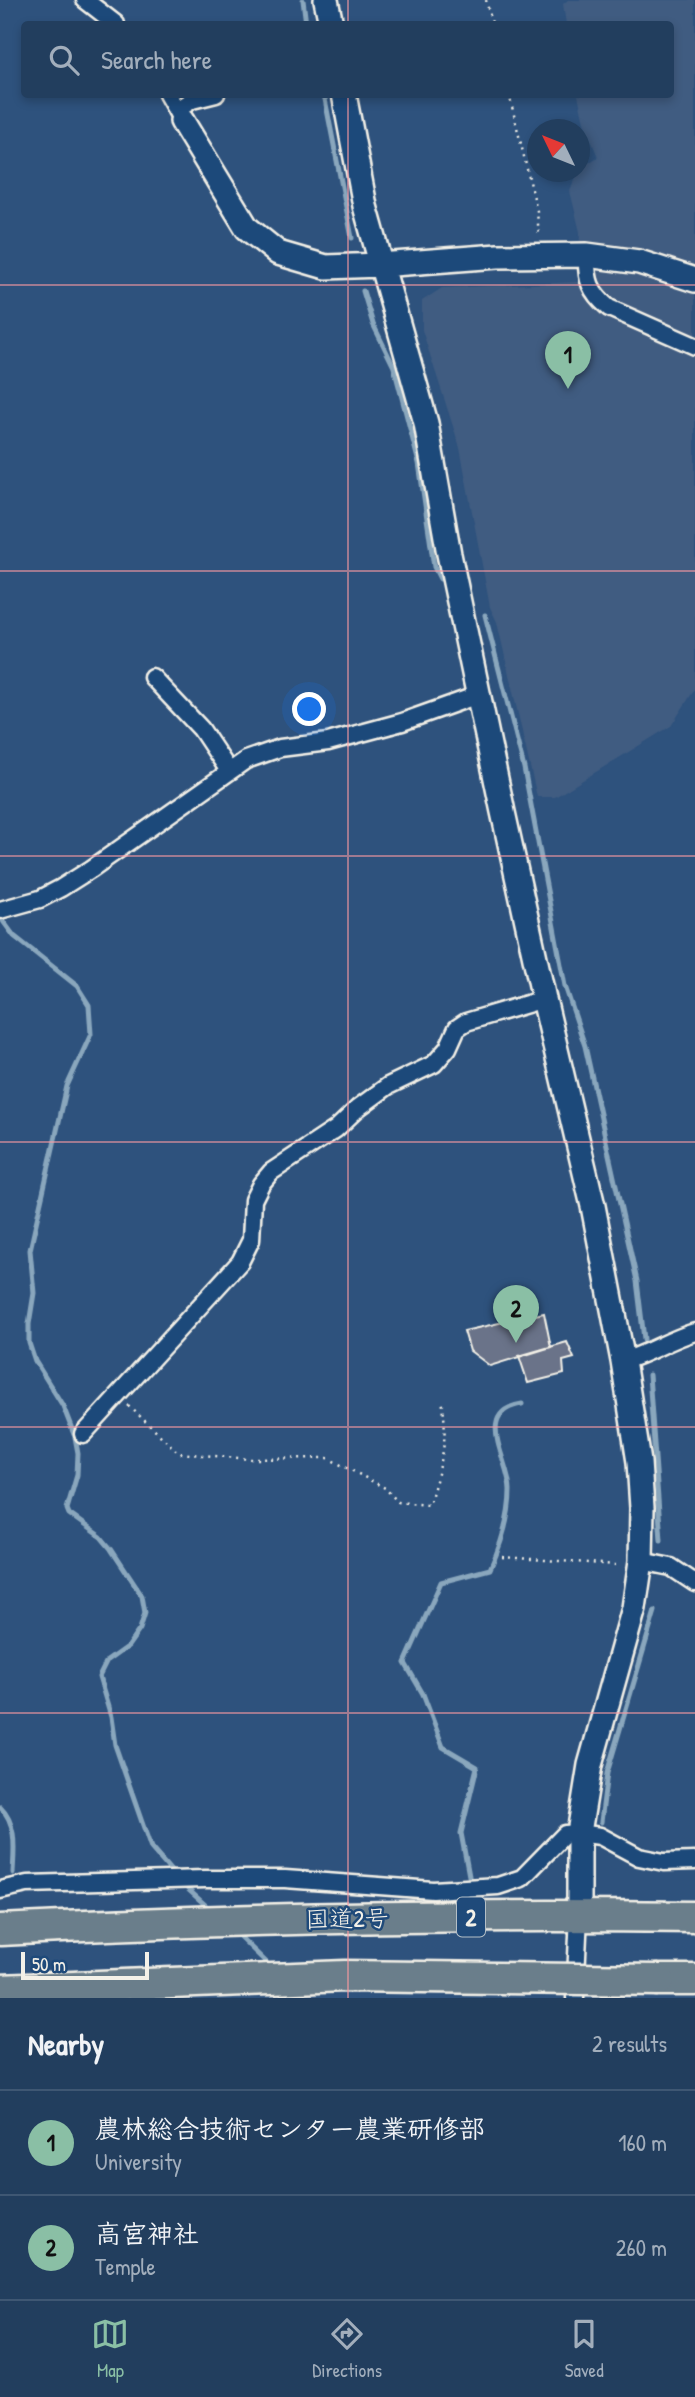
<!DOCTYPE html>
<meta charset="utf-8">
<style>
:root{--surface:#223e5e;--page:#2e4967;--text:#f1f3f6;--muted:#a2aebc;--line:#3f5773;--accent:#8abfa5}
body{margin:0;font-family:"Patrick Hand","Klee One",sans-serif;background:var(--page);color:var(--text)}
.compass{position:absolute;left:527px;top:119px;width:63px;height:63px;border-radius:50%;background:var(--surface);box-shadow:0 4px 10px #0003;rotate:313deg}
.scale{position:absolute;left:21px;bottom:18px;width:128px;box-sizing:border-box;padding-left:7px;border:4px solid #f4f1e8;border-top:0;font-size:19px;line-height:24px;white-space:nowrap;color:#f4f1e8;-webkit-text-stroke:5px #1f4a7a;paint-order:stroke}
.you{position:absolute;left:310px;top:710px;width:24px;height:24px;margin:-18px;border:5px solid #fff;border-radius:50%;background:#1a73e8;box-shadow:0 0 0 10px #1a73e833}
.badge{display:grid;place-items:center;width:46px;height:46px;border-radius:50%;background:var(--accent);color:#111;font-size:23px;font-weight:700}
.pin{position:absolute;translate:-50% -58px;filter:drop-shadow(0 2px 4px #0008)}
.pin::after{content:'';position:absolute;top:37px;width:24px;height:21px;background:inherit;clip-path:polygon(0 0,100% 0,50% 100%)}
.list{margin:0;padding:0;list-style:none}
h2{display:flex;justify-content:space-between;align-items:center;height:91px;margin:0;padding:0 28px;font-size:30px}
h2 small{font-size:23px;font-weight:400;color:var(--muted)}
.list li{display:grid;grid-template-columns:46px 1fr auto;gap:21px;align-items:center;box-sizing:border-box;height:105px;padding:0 28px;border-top:2px solid var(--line)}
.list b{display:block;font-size:26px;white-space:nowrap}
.list p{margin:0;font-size:23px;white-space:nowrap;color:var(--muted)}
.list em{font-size:23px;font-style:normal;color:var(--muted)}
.icon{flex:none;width:38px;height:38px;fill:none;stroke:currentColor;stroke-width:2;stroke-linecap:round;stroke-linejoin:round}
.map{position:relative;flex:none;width:695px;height:1998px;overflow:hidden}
.search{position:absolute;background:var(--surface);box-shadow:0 4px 10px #0003;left:21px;right:21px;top:21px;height:77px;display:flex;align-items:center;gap:18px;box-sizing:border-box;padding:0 24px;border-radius:7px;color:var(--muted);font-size:26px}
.sheet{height:301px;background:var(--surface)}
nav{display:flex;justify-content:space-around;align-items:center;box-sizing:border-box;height:98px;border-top:2px solid var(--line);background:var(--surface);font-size:19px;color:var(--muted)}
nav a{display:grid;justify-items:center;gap:4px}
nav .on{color:var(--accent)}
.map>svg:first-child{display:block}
.built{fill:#405c81}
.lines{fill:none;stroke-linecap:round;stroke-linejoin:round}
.stream{stroke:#8aa7bd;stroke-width:5}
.building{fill:#6a7389;stroke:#f4f1e8;stroke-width:2}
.street-casing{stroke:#f4f1e8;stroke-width:21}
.secondary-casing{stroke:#f4f1e8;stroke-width:28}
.highway-casing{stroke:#f4f1e8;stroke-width:35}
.path{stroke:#f4f1e8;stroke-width:2.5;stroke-dasharray:2 5;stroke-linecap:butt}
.street{stroke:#1f4a7a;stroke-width:16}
.secondary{stroke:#1f4a7a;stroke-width:23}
.highway{stroke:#6b7e8b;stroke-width:30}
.highway-bridge-casing{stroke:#f4f1e8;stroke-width:35;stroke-linecap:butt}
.highway-bridge{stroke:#6b7e8b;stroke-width:30}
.grid{fill:none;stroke:#ff9aa2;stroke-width:2;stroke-opacity:0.55}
.labels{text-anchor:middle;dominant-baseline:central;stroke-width:5;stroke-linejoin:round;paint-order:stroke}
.shield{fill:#1f4a7a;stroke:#b4bfc7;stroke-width:2}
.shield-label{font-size:23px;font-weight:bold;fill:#f4f1e8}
.street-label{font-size:24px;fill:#f4f1e8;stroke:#1f4a7a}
</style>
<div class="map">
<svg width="695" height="1998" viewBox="0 0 695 1998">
<rect width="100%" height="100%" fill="#2e527d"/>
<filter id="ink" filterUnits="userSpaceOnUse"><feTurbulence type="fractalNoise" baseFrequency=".0143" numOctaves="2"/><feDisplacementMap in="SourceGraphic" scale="14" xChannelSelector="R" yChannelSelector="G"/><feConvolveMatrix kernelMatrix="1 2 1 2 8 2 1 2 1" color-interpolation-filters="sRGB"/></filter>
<g filter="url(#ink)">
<path class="built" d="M568 0H695V689L671 726 555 797H537L497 622 490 607 460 448 422 330V301L442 288 578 282 580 232 570 191 580 168 598 157 584 122 578 95 670 94V24H566L563 4Z"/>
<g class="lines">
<path class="stream" d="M303 0 306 24
M324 94 352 238
M363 291 373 324 394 367 419 463 434 567 440 579
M485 615 524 768 565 986 585 1046 637 1281 644 1339
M3 921 14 936 77 986 89 1005 91 1034 67 1086 30 1250 34 1293 29 1324V1343L35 1361 63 1406 75 1437 78 1453 77 1475 67 1509 69 1514 101 1537 111 1549 142 1596 145 1613 140 1629 128 1646 107 1661 99 1677 111 1717 115 1745 151 1848 176 1877
M649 1375 661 1540
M0 1807C18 1824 14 1851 13 1873
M601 1822 607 1773 655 1611
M469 1876 461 1833 477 1767 443 1747 423 1694 405 1663 441 1582 490 1569C501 1545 510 1516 510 1490 510 1461 472 1412 522 1404
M182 1884 211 1910
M234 1931 272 1968
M290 1988 299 1998"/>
</g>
<path class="building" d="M544 1313 551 1347 490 1366 470 1351 464 1331Z
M567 1342 574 1358 563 1361 564 1374 528 1383 519 1356Z"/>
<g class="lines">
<defs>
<path id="street" d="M85 0 116 24
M167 94 181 119
M177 110 192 100 216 94
M587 255C586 280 590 292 609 308L695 346
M152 677 201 729 229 771
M0 910 40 899 61 888 91 869 246 760 280 748 328 742 402 722 478 695
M623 1361C648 1354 670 1339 695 1332
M83 1434 240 1262 251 1240 253 1200 261 1184 271 1172 336 1129 358 1108 388 1086 434 1064 448 1048 457 1028 466 1022 544 999
M641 1561 671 1567 695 1583
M0 1890 27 1884 205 1879H285L433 1890 498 1886 522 1878 565 1834 579 1833 600 1836 639 1857 664 1862 695 1861
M575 1998 579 1915"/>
<path id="secondary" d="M326 0 331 24
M344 94 365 206 426 423 449 554 503 812 544 999 593 1206 623 1361 639 1462 642 1508 641 1561 634 1608 590 1765 579 1833V1915
M182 121 247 228 278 253 326 267 380 265 498 256 587 255 639 262 695 280"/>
<path id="highway" d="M0 1930C231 1918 463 1914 695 1917
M659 1980H695
M0 1990 245 1980"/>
</defs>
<use href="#street" class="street-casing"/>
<use href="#secondary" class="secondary-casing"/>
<use href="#highway" class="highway-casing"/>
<path class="path" d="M486 0 492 24
M509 94 537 211 539 237
M129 1406 179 1453 250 1459 328 1458 385 1488 398 1502 429 1505C441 1463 449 1443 442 1399
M502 1557 617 1565"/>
<use href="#street" class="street"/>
<use href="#secondary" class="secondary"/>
<use href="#highway" class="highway"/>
<defs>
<path id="highway-bridge" d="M245 1980 345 1976 659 1980"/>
</defs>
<use href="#highway-bridge" class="highway-bridge-casing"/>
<use href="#highway-bridge" class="highway-bridge"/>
</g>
</g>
<path class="grid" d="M348 0V24M348 94V1998M0 285H695M0 571H695M0 856H695M0 1142H695M0 1427H695M0 1713H695"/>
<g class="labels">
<rect class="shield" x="457" y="1897.5" width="28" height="39" rx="5"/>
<g class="shield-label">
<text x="471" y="1917">2</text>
</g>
<g class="street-label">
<text transform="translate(347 1918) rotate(-1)">国道2号</text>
</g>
</g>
</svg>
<svg class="compass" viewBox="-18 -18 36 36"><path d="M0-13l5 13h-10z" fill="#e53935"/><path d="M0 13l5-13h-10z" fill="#a2aebc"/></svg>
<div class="scale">50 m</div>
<div class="you"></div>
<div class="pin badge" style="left:568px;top:389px">1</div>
<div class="pin badge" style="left:516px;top:1343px">2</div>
<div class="search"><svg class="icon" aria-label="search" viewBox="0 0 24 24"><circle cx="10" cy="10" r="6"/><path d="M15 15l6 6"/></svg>Search here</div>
</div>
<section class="sheet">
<h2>Nearby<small>2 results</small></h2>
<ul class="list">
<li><span class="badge">1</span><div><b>農林総合技術センター農業研修部</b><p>University</p></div><em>160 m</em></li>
<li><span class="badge">2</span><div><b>高宮神社</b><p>Temple</p></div><em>260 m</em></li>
</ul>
</section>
<nav>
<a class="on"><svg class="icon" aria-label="map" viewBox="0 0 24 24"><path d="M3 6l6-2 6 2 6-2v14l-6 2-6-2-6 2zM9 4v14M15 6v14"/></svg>Map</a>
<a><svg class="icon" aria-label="directions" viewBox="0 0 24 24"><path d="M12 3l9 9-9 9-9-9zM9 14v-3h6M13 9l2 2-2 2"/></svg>Directions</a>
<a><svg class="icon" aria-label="saved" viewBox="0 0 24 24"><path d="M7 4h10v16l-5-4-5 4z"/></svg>Saved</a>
</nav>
